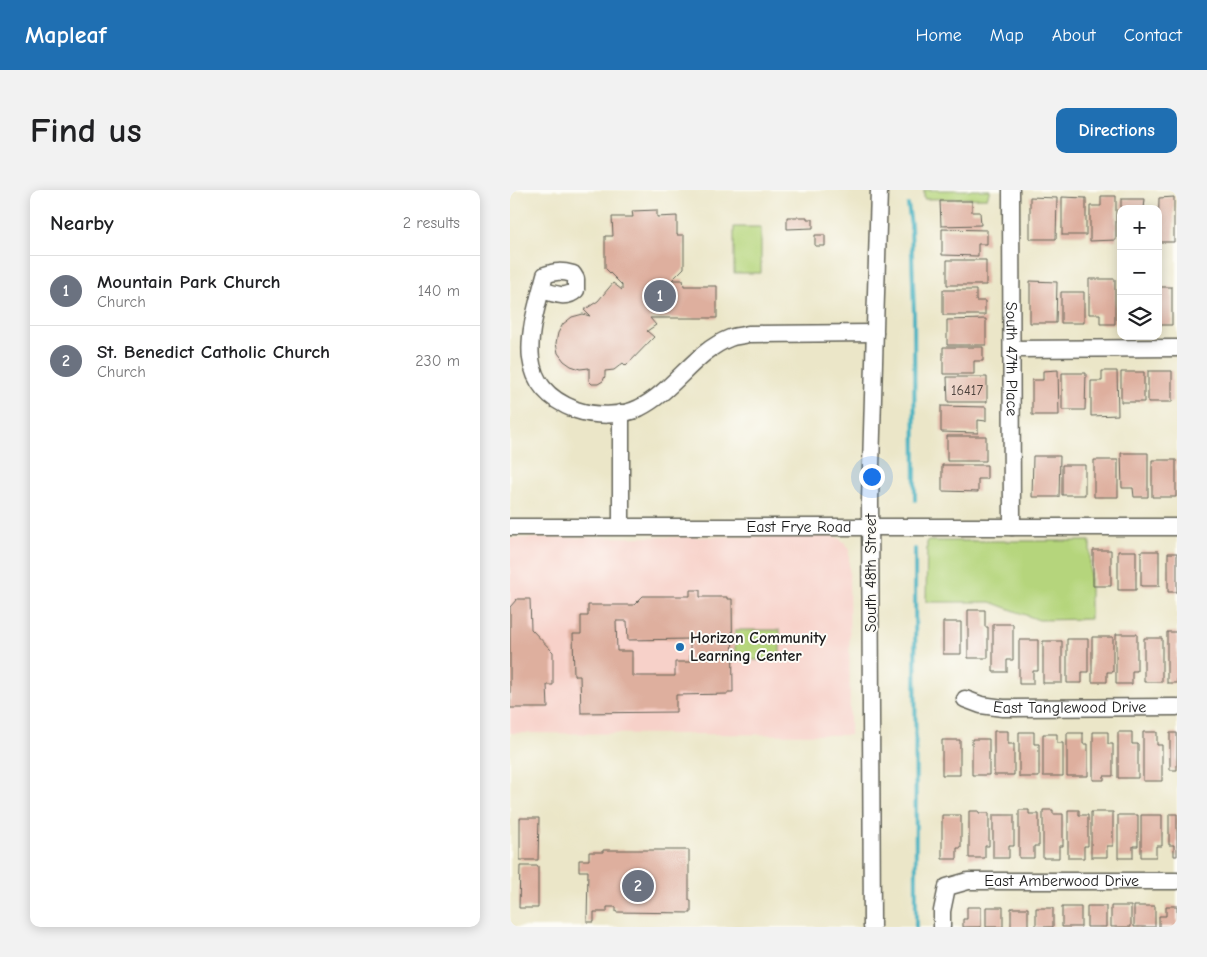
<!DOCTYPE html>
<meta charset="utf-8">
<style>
:root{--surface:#fff;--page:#f2f2f2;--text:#202124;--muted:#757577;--line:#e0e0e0;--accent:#1f6fb2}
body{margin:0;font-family:"Comic Neue",sans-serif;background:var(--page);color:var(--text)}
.controls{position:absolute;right:15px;top:15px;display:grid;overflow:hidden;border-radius:10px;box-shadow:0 2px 12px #0003}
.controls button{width:45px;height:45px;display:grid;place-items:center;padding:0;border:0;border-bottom:1px solid var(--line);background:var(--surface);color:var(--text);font:25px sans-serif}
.you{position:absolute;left:361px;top:286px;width:18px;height:18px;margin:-12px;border:4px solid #fff;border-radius:50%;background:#1a73e8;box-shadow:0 0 0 8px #1a73e833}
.badge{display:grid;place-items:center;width:32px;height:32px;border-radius:50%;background:var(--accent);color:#fff;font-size:16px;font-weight:700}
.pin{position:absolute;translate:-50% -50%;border:2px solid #fff;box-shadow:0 1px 5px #0006}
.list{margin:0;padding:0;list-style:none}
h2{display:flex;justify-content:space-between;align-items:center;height:65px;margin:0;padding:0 20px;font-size:21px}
h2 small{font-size:16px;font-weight:400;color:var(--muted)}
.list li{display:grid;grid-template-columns:32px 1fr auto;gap:15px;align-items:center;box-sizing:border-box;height:70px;padding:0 20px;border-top:1px solid var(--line)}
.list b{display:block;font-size:19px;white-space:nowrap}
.list p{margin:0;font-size:16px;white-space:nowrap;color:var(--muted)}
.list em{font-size:16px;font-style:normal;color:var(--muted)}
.icon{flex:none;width:28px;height:28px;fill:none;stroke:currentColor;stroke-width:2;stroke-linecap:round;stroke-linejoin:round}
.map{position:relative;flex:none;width:667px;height:737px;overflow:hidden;border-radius:10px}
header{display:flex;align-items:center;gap:30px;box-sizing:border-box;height:70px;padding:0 25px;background:var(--accent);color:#fff}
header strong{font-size:24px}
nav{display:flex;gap:28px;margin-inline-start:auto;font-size:18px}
.intro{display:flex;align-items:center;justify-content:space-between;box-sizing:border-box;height:120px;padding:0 30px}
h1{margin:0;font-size:35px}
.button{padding:12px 22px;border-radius:10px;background:var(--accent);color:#fff;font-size:18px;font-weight:700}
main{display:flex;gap:30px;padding:0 30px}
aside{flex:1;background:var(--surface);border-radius:10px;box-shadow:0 2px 12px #0003}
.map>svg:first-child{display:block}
.built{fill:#f7d1c9}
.green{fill:#b5d57c;stroke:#68784c}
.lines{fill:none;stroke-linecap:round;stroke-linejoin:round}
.stream{stroke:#44b1c0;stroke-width:4}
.building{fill:#deaf9e;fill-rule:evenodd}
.minor-casing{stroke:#646358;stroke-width:19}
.minor{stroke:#fff;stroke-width:16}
.poi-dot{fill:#1f6fb2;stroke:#fdfcf7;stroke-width:2}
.labels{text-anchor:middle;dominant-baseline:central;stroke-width:4;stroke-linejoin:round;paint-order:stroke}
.number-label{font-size:14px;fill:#4c413c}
.street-label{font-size:16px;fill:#1c1c1c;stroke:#fdfcf7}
.poi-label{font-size:16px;font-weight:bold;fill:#1c1c1c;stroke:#fdfcf7;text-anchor:start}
</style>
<header>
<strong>Mapleaf</strong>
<nav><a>Home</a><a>Map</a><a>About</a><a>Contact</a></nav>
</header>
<div class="intro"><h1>Find us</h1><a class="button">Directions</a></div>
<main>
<aside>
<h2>Nearby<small>2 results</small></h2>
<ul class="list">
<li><span class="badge" style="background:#6b7280">1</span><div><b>Mountain Park Church</b><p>Church</p></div><em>140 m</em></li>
<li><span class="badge" style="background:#6b7280">2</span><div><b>St. Benedict Catholic Church</b><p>Church</p></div><em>230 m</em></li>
</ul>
</aside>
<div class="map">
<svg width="667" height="737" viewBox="0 0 667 737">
<rect width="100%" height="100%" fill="#fdfcf7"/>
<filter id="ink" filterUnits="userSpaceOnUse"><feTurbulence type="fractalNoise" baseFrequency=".02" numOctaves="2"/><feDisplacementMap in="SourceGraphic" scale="10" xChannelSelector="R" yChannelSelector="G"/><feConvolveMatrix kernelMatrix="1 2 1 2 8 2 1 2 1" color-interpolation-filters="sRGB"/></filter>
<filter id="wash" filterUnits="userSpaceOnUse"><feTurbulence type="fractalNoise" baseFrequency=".0096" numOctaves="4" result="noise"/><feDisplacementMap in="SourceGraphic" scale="20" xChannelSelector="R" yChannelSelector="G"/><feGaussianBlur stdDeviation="1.12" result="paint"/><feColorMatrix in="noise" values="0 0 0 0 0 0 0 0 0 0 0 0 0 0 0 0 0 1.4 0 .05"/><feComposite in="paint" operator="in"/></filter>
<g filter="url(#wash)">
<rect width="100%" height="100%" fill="#ebe6c8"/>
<path class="built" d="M321 346 329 348 335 353 339 360 340 545 0 543V348Z"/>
<path class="green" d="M414 0H480L477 8 414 9Z
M224 37H251V83H224Z
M417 351H580V429L529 430 481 412H416Z
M225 440H270V470H225Z"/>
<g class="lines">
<path class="stream" d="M398 15 401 35 404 123 405 310
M405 359 406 737"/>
</g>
<g id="blocks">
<path class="building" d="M591 6H606V50L580 51V16H591Z
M520 7 547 8 546 49H520Z
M552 7 576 8V45H552Z
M664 7V52H648L649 8Z
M611 9H635L634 19H611Z
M430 11H462V22H470L471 35 431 36Z
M147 20V27L167 26V45H174V78L162 90H173L174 96H207V128H140L146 135 137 141 144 147 116 176 113 173 104 180 95 181V186L93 191 88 194H82L79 191V178L70 179 61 176 54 171 48 163 46 153 48 143 53 134 62 127 73 124 80 126 74 120 88 111 103 93 112 100V95L95 78V46H103L102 27H123L122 21Z
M277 27H297V29H303V38L277 39Z
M432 39 477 40V54H468V66L432 65Z
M305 45H315V56H305Z
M437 70H476V95H437Z
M579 89H605V134H590V124H579Z
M520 91 547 92 546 133H520Z
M648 97H662V135H648Z
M433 100H466V111H475V125H433Z
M551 102H574V133H551Z
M476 129V155H437V130Z
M433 157H473V171H464V184H433Z
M548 180 549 225H522V190H533V181Z
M592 181H607L608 225 581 226V191H592Z
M638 181H662V212H638Z
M611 182H634V212H611Z
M552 183H576L575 220H552Z
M437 187H477V212H438Z
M431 216 476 217V231L468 230V243L431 242Z
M437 246H476V271H437Z
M611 263H638V307H624L623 298H612Z
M523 266H550L549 307H522Z
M584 270H608V307H584Z
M642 270H666V307H642Z
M432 275H477V289H468V302L432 301Z
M552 275H575V305H552Z
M583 360H601V396H583Z
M608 361H626V400H608Z
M631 361H649V396H631Z
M658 363H667V402H658Z
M180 400H190V407H217V409H222L223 502H218V504L166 505V522L71 523 70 486H64L63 444H71V426H78V415H124L133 406H180ZM106 431H117L118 450 180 449V472H165V486H122V461H107Z
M7 409H20L21 439 43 462V495H37L38 518H0V417Z
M458 420H475V437H478V468H458Z
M433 432H451V464H433Z
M483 434H503V470H497V482H483Z
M657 442H667V493H657Z
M606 444H627V481H622V494H606Z
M582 447H603V482H597V492H582Z
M634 448H652V492H634Z
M557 449H578V482H572V493H557Z
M509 450H528V481H523V494H509Z
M533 451H552V493H533Z
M484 541H498V554H504V585H484Z
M509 542H524V554H529V587H509Z
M583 542H598V554H603V586H594V590H583Z
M608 542H622V554H628V588H608Z
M633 542H647V555H652V591H633Z
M557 543H573V554H578V586H557Z
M660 543H667V580H660Z
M533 544H547V553H553V586H533Z
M462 549H479V585H462Z
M432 550H450V585H432Z
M509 620H519V624H529V656H524V668H509Z
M533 620H543V624H553V656H549V668H533Z
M558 620H569V625H578V656H574V668H558Z
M459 621H469V623H479V656H475V668H459Z
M581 622H603V656H597V667H581Z
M659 624H667V666H664V655H659Z
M432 625H451V658H447V669H432Z
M483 625H504V656H499V668H483Z
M608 625H628V656H623V668H608Z
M631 625H652V656H646V667H631Z
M10 628H29L28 670H10Z
M93 660H179V710H181V723L106 722V717H97V722H84V732H77L78 681H69V670H79V662H93Z
M10 676H28V718H9Z
M577 716H596V737H577Z
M601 716H621V737H601Z
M624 716H645V737H624Z
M656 716H667V737H649V726H656Z
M457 717H471V737H453V729H457Z
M476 717H493V737H476Z
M552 717H571V737H552Z
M501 718H518V737H501Z
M526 718H543V737H526Z"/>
</g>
</g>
<g filter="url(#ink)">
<use href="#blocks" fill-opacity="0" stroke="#646358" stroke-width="1"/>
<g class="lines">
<defs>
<g id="minor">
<path id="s1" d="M501 0 502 337"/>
<path d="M31 100C43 103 56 110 66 100V89L63 84C52 81 45 81 35 85 21 138 0 195 66 220 83 226 112 227 129 218 164 201 184 162 220 148 225 146 232 146 238 144L365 143"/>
<path d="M502 159 667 158"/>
<path d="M111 223V336"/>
<path id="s2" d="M0 337H667"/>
<path id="s3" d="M455 509 471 515 493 518 667 517"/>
<path d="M362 737 360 311 369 0"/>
<path id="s4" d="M432 737V721L437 697 458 691H667"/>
</g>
</defs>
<use href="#minor" class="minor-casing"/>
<use href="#minor" class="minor"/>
</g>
</g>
<circle class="poi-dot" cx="170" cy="457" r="5"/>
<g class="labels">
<g class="number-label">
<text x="457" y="200">16417</text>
</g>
<g class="street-label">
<text stroke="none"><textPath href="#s1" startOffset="169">South 47th Place</textPath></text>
<text stroke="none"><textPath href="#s2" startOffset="289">East Frye Road</textPath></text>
<text transform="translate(361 383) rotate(-90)">South 48th Street</text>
<text stroke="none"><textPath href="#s3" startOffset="106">East Tanglewood Drive</textPath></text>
<text stroke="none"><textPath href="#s4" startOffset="156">East Amberwood Drive</textPath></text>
</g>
<g class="poi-label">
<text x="180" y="448">Horizon Community<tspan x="180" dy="18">Learning Center</tspan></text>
</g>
</g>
</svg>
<div class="controls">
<button>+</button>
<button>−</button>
<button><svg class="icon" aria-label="layers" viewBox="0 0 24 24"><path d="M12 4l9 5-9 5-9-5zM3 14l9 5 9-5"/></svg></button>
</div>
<div class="you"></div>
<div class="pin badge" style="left:150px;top:106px;background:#6b7280">1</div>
<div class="pin badge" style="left:128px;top:696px;background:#6b7280">2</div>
</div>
</main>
